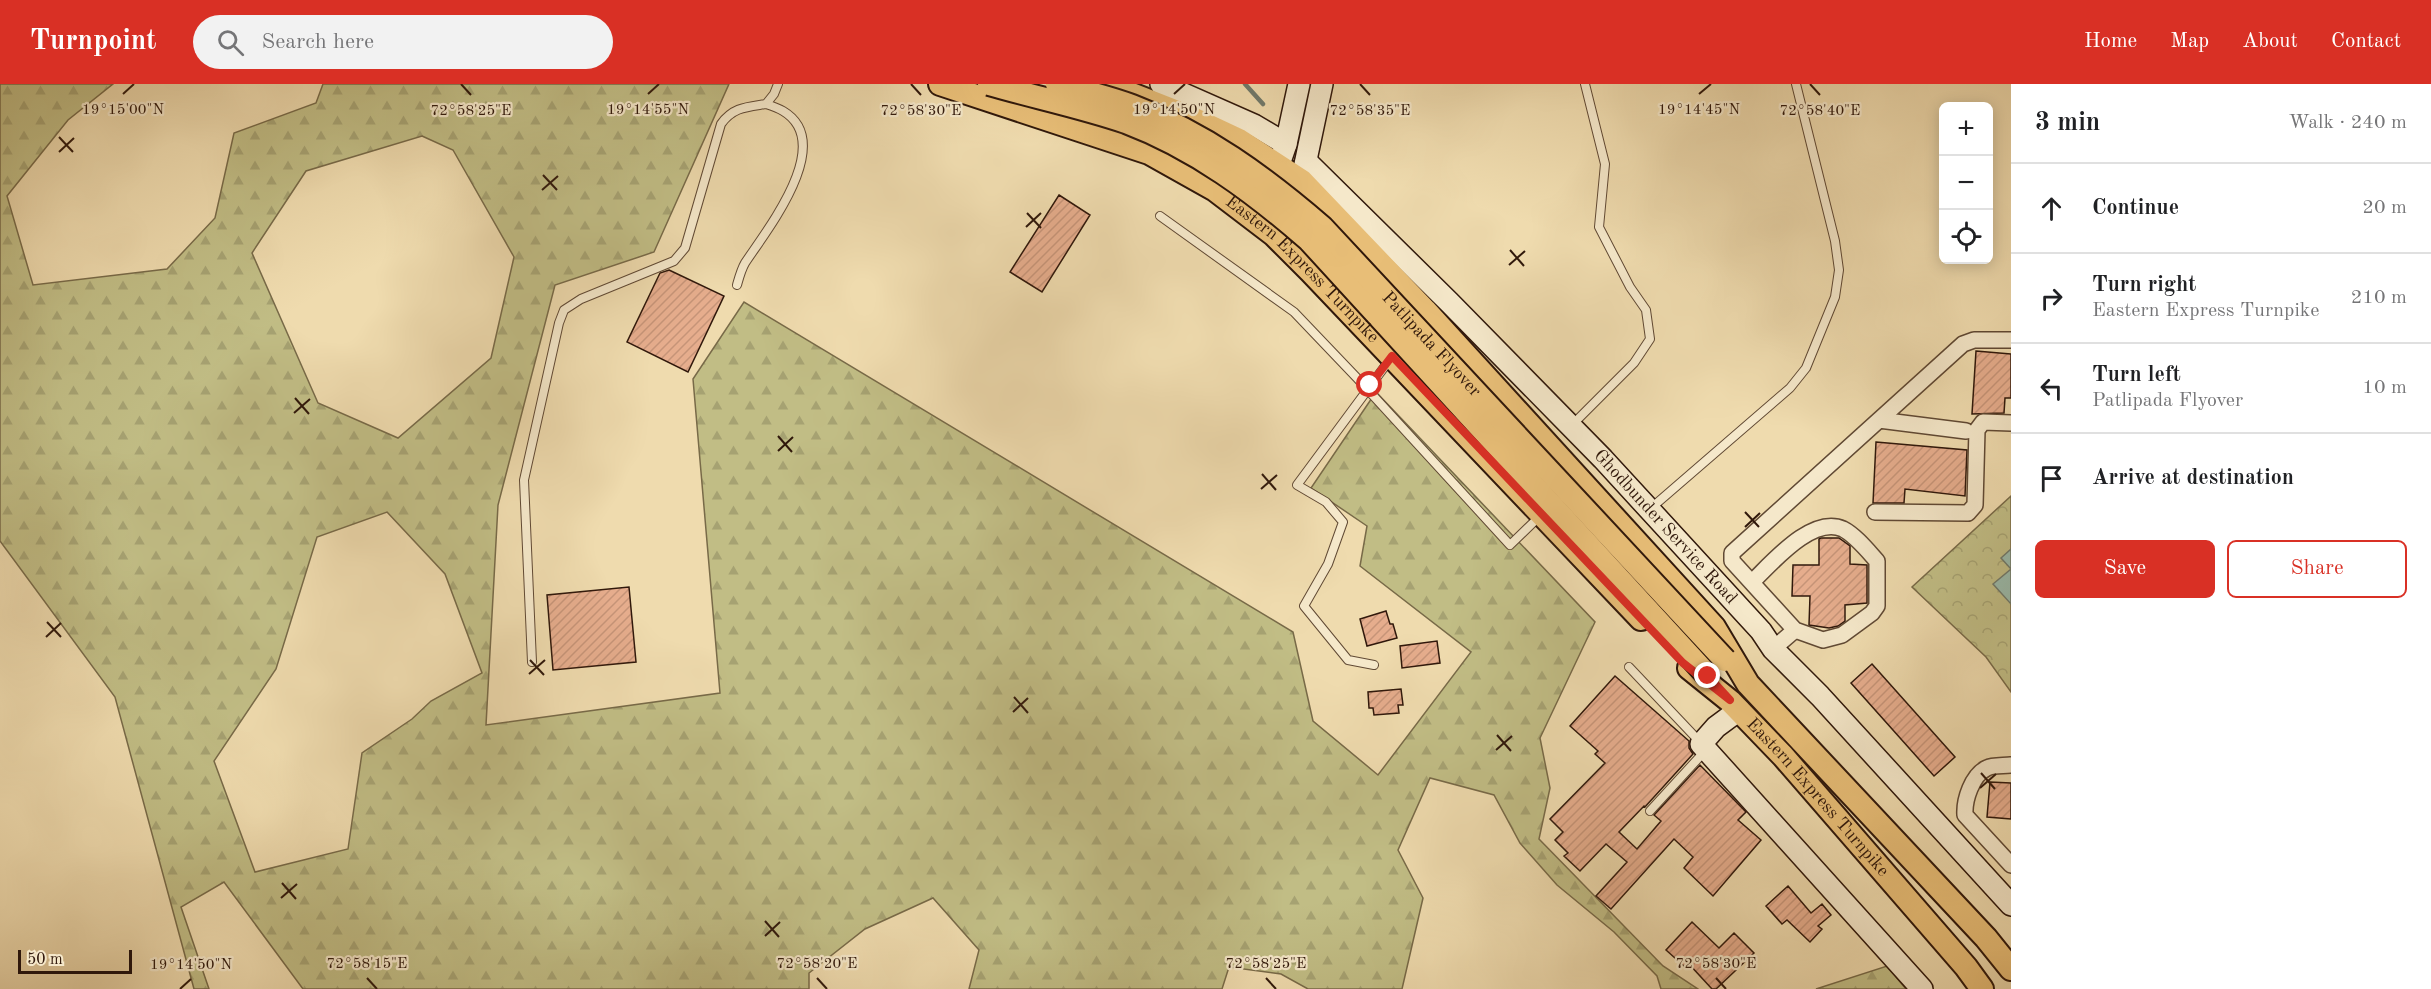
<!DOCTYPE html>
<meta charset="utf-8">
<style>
:root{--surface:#fff;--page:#f2f2f2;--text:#202124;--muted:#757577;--line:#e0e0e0;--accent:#d93025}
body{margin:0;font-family:"Old Standard TT",serif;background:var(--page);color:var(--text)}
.controls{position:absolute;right:18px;top:18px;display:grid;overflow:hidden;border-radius:9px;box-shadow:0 3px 15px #0003}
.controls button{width:54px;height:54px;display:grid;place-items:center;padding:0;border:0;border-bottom:2px solid var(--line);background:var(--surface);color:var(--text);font:30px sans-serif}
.scale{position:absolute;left:18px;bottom:15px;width:114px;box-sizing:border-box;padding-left:6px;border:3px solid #30180b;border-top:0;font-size:16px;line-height:21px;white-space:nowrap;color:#30180b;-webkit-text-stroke:4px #f5e8ca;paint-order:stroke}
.stop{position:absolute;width:18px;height:18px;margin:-14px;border:4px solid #d93025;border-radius:50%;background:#fff}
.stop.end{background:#d93025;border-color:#fff;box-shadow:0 2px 6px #0008}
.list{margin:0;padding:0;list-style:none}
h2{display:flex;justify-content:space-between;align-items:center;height:78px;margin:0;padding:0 24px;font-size:26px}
h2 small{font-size:20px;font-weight:400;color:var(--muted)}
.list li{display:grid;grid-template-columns:39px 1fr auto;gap:18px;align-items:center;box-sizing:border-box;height:90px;padding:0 24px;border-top:2px solid var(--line)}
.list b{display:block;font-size:22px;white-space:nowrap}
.list p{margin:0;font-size:20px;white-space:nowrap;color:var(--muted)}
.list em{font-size:20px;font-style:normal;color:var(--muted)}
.actions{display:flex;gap:12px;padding:18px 24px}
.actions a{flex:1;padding:14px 0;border:2px solid var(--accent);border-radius:9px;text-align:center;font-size:21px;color:var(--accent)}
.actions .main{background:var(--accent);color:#fff}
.icon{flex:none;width:33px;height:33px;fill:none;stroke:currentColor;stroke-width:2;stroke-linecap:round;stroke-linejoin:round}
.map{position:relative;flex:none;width:2011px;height:905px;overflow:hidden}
header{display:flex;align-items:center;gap:36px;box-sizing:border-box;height:84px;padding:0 30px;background:var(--accent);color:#fff}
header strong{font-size:28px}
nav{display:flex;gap:33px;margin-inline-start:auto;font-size:21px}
.search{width:420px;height:54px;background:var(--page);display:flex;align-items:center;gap:15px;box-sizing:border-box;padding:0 21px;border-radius:33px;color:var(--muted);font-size:22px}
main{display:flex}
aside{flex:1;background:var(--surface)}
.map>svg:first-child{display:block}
.forest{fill:url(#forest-firs);stroke:#786a48;stroke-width:1.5;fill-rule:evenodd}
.park{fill:url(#park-crowns);stroke:#786a48;stroke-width:1.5}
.water{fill:#9abbac;stroke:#707a6c;stroke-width:1.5}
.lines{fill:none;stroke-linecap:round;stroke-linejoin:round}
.stream{stroke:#707a6c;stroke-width:4.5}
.building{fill:url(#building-hatch);stroke:#30180b;stroke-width:1.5}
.lane-casing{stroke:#604934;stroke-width:10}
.street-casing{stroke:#604934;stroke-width:18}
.secondary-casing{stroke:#30180b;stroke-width:24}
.primary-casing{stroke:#30180b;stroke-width:26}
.lane{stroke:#f5e8ca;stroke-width:8}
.street{stroke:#f5e8ca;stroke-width:15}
.secondary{stroke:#f5e8ca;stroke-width:21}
.primary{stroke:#e8be77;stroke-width:22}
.primary-bridge-casing{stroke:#30180b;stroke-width:26;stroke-linecap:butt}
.primary-bridge{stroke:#e8be77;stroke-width:22}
.route{stroke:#d93025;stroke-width:8}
.ticks{fill:none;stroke:#30180b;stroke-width:2}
.labels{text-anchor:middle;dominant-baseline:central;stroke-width:4.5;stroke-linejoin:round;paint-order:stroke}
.street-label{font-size:18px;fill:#30180b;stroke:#f5e8ca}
.ticks-label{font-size:15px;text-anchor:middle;fill:#30180b;stroke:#f5e8ca;stroke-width:4.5;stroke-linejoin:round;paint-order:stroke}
</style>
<header>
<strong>Turnpoint</strong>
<div class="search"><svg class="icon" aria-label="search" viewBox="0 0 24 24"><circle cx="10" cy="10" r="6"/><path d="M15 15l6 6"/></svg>Search here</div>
<nav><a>Home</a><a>Map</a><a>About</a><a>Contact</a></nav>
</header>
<main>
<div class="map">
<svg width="2011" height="905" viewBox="0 0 2011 905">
<defs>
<pattern id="forest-firs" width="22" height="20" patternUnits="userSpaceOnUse" patternTransform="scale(1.5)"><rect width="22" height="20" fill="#c1bd85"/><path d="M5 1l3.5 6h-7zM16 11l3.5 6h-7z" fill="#a6a272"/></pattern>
<pattern id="park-crowns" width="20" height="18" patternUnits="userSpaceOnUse" patternTransform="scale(1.5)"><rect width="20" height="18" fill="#c1bd85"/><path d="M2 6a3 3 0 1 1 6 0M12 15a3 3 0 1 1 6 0" fill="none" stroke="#a6a272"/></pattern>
<pattern id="building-hatch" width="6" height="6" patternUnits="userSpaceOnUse" patternTransform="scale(1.5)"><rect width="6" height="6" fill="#e6ad8d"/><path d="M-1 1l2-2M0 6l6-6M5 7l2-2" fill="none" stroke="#c69478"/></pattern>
</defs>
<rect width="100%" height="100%" fill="#efdbae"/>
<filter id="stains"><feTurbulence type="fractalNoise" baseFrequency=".00333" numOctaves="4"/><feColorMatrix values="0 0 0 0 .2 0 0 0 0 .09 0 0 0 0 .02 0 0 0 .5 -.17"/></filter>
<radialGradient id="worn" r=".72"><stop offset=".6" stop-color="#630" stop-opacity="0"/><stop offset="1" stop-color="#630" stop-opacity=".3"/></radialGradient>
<path class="forest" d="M0 0H113L68 36 7 112 33 201 167 185 215 134 234 49 316 19 323 0H729L654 168 555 201 498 421 486 641 720 609 693 295 744 218 1293 548 1313 637 1378 691 1471 568 1360 482 1367 442 1311 404 1376 308 1595 538 1540 654 1550 704 1539 755 1663 882 1698 905H1661L1657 892 1614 848 1557 801 1520 759 1494 711 1430 694 1398 766 1423 814 1402 905H1308L1281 890 1229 883 1222 905H969L979 866 933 814 865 845 809 889V905H303L224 798 181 823 209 905H194L115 613 0 457ZM422 52 453 66 514 173 491 274 398 354 318 319 252 169 306 87ZM387 428 445 490 482 589 431 617 412 635 362 669 348 765 255 788 214 677 276 585 317 453Z
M1887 882 1906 905H1816Z"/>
<path class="park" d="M2011 412V608L1986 573 1912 503Z"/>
<path class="water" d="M2011 465V520L1993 500 2011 485 2001 474Z"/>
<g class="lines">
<path class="stream" d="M1245 0 1263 20"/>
</g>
<path class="building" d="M1059 111 1090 131 1042 208 1010 188Z
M669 186 724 212 688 288 627 258 660 189Z
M1976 267 2011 270V314H2005L2004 329 1972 330Z
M1876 358 1967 366 1965 412 1905 405 1904 419H1873Z
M1821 454H1839L1850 462V480L1867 481V519L1845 521V537L1838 542 1829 544 1809 541 1810 512H1792L1793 481H1819V455Z
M629 503 636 578 553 586 547 511Z
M1386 527 1390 540H1393L1397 554 1367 562 1360 535Z
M1437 557 1440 579 1402 584 1400 562Z
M1872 580 1955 673 1934 692 1851 599Z
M1615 592 1689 657V664L1693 670 1645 723 1644 722 1619 748 1637 765 1661 737 1654 731 1700 681 1746 728 1738 736 1761 756 1713 812 1684 784 1693 773 1674 755 1611 825 1596 812 1627 778 1606 760 1580 787 1564 772 1568 769 1555 756 1563 748 1550 735 1605 679 1595 670 1598 667 1570 642Z
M1401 605 1403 621H1398L1399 629 1374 631 1373 624H1369L1368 608Z
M1990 698 2011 699V735L1987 733Z
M1788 802 1811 829 1822 820 1831 831 1818 842 1822 845 1810 858 1787 836 1782 840 1766 822Z
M1692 838 1719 864 1734 849 1754 869 1716 905H1712L1688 879 1685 883 1666 866Z"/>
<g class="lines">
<defs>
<path id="lane" d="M1160 132 1294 228 1357 294 1510 461 1541 431
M737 201C739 194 741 186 745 179 766 147 837 59 783 27 778 24 772 22 766 20
M1572 341 1634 279 1650 255 1646 226 1630 203 1599 143 1605 80 1585 0
M1650 425 1790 304 1806 284 1835 213 1839 186 1835 157 1796 0
M532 578 524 396 559 239 564 226 581 215 674 177 685 164 721 40C733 23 747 23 766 20L774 10 778 0
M1374 581 1348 576 1304 522 1328 480 1343 438 1326 418 1297 401 1391 274
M1629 583 1700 658
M1650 727 1705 667"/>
<path id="street" d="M1879 336 1966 347
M1875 428 1968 429 1975 421 1977 346 1983 338 2011 339
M1752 498C1772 479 1812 431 1843 445 1855 451 1868 467 1877 477V522L1872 529 1842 551 1823 556 1795 546
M1773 565 1795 546 1732 477V469L1963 260 1974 256H2011
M2011 681C2004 682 1993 681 1987 684 1972 691 1964 716 1965 731L2011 781"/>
<g id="secondary">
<path d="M1161 0 1254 41 1286 60"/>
<path id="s1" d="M1306 77 1449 218 1603 375 1761 547 1773 565 1820 612 2011 821"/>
<path d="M1303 90 1322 0"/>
<path d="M1273 98 1286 60 1299 0"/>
<path d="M1739 626 1716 643 1701 660 1922 905"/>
</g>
<g id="primary">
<path id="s2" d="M940 0 1149 69 1215 106 1274 151 1310 187 1641 535"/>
<path d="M1106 0 1190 33 1239 56 1302 97 1425 226 1714 543 1748 600 1986 854 2011 885"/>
<path id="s3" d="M1689 584 1730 617 1783 672 1966 883 1982 905"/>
</g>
</defs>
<use href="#lane" class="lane-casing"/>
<use href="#street" class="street-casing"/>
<use href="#secondary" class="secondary-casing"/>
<use href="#primary" class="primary-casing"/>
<use href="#lane" class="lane"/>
<use href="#street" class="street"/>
<use href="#secondary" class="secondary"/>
<use href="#primary" class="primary"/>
<defs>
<g id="primary-bridge">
<path d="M989 0C1034 13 1082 23 1126 38 1195 64 1254 108 1309 156L1708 592"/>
<path id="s4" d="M1057 0C1082 7 1108 13 1132 22 1204 49 1264 93 1322 143L1725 576"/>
</g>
</defs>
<use href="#primary-bridge" class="primary-bridge-casing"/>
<use href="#primary-bridge" class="primary-bridge"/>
</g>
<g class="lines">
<path class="route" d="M1370 301 1392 272 1683 579 1730 616 1708 592"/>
</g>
<path class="ticks" d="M461 0 471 11M911 0 921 11M1360 0 1370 11M1810 0 1820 11M123 10 134 0M648 10 659 0M1174 10 1185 0M1699 10 1711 0M59 53 73 68M59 68 74 54M543 91 557 106M542 106 558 92M1027 129 1041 144M1026 143 1041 129M1510 166 1524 182M1509 181 1525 167M295 314 309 330M294 329 310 315M778 352 792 368M778 367 793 353M1262 390 1276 406M1261 405 1277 391M1745 428 1759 443M1745 443 1760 429M47 538 61 553M46 553 61 539M530 576 544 591M529 590 545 576M1014 613 1028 629M1013 628 1028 614M1497 651 1511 667M1496 666 1512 652M1981 689 1995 705M1980 704 1996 690M282 799 296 815M281 814 297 800M765 837 779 853M765 852 780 838M367 894 377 905M817 894 827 905M1266 894 1276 905M1716 894 1726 905M180 905 191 895"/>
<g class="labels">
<g class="street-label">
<text stroke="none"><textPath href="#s2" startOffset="414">Eastern Express Turnpike</textPath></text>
<text stroke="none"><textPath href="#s4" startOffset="465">Patlipada Flyover</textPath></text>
<text stroke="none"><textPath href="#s1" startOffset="513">Ghodbunder Service Road</textPath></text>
<text stroke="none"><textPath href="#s3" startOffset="183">Eastern Express Turnpike</textPath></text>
</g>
</g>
<g class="ticks-label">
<text x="648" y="30">19°14'55"N</text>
<text x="1699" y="30">19°14'45"N</text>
<text x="123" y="30">19°15'00"N</text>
<text x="1174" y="30">19°14'50"N</text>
<text x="471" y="31">72°58'25"E</text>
<text x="1370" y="31">72°58'35"E</text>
<text x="1820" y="31">72°58'40"E</text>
<text x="921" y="31">72°58'30"E</text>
<text x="367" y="884">72°58'15"E</text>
<text x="817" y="884">72°58'20"E</text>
<text x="1266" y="884">72°58'25"E</text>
<text x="1716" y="884">72°58'30"E</text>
<text x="191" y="885">19°14'50"N</text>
</g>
<rect width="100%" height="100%" filter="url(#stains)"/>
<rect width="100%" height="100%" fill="url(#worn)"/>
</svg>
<div class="controls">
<button>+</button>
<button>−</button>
<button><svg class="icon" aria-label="locate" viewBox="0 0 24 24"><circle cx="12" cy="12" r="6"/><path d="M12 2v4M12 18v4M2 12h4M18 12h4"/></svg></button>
</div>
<div class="scale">50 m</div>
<div class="stop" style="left:1370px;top:301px"></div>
<div class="stop end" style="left:1708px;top:592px"></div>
</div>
<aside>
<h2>3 min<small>Walk · 240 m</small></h2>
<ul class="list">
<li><svg class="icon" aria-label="ahead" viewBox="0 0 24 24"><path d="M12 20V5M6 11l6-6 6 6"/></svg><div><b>Continue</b></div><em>20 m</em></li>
<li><svg class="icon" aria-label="right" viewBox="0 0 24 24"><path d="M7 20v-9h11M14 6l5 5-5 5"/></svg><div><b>Turn right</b><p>Eastern Express Turnpike</p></div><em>210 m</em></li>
<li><svg class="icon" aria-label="left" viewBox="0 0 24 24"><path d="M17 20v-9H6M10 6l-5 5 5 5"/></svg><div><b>Turn left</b><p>Patlipada Flyover</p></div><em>10 m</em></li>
<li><svg class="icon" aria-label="arrive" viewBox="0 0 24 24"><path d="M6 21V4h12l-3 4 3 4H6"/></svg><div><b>Arrive at destination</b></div></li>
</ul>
<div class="actions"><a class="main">Save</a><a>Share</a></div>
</aside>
</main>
